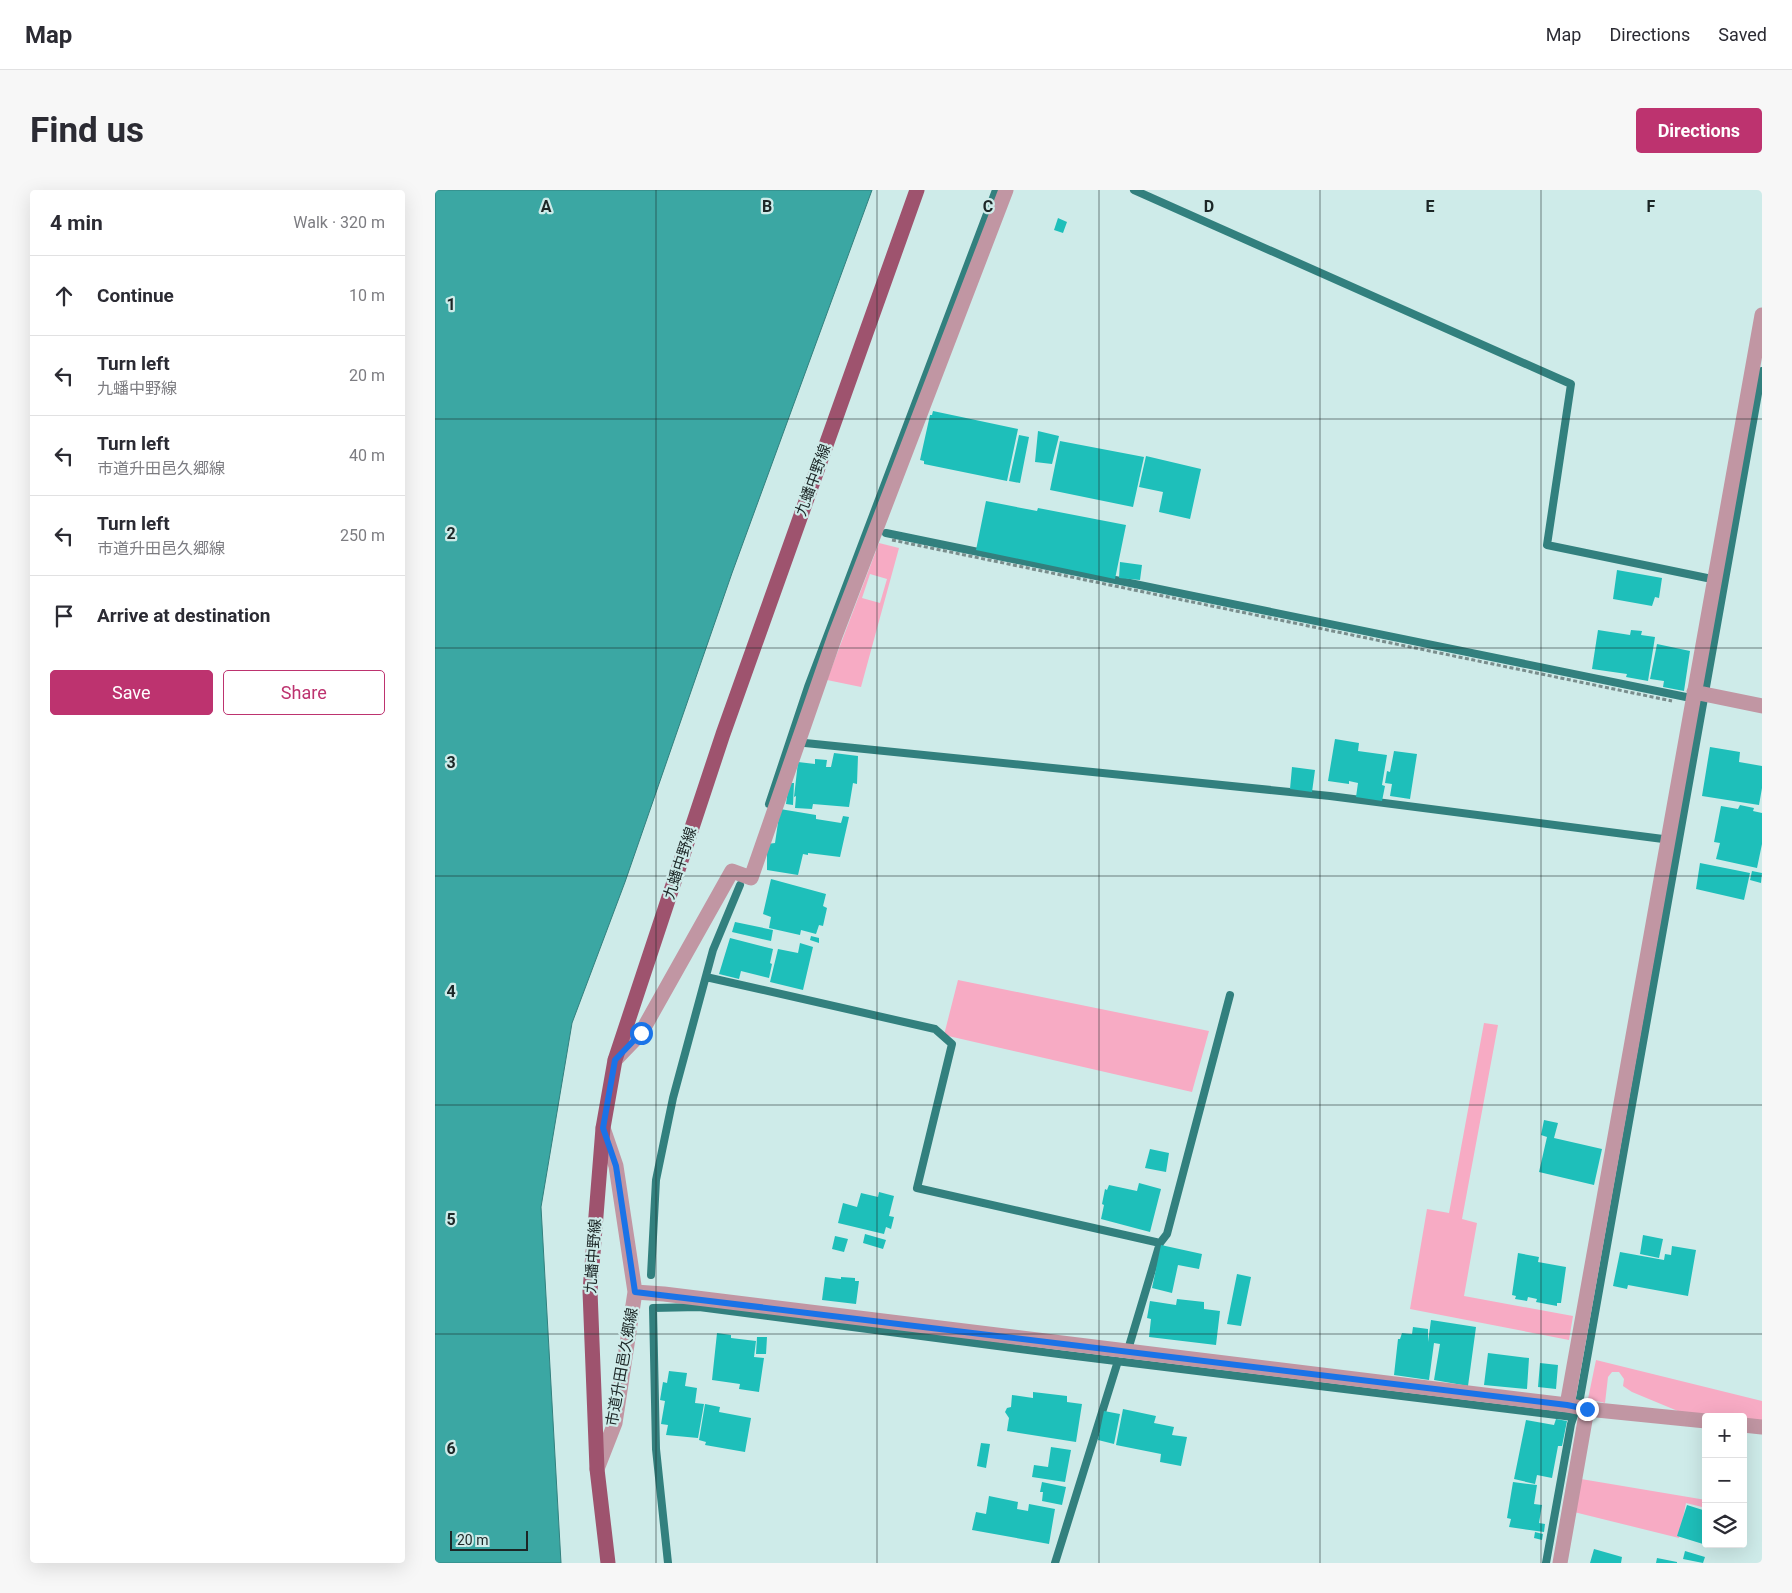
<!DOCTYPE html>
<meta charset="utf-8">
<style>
:root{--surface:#fff;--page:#f7f7f7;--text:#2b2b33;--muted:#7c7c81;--line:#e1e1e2;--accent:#bd336f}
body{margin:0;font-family:Roboto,"Noto Sans JP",sans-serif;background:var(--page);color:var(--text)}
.controls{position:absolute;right:15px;bottom:15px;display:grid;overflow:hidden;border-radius:5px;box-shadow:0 5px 20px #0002}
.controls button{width:45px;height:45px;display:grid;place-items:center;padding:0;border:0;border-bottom:1px solid var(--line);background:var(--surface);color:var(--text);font:25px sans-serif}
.scale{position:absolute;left:15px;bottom:12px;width:78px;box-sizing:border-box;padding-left:5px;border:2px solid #1c2626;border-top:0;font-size:14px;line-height:18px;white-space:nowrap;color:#1c2626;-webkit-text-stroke:4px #ceebe9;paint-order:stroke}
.stop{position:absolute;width:15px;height:15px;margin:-11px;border:4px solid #1a73e8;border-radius:50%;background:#fff}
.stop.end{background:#1a73e8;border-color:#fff;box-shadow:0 1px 5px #0008}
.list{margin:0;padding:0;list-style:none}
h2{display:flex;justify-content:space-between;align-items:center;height:65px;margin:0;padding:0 20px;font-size:21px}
h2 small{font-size:16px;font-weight:400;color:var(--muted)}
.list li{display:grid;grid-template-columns:32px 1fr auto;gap:15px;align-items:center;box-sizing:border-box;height:80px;padding:0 20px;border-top:1px solid var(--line)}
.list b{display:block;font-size:19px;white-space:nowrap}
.list p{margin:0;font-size:16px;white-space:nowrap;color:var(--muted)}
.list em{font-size:16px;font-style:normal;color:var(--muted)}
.actions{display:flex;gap:10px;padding:15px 20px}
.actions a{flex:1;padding:11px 0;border:1px solid var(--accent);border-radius:5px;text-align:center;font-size:18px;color:var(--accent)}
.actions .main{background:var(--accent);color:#fff}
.icon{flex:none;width:28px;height:28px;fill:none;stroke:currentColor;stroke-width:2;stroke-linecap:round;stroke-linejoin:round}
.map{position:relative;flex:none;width:1327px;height:1373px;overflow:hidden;border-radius:5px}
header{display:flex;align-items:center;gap:30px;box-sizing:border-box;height:70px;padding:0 25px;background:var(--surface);border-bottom:1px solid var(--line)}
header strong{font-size:24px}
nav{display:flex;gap:28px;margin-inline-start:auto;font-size:18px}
.intro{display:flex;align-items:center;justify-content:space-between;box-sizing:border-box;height:120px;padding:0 30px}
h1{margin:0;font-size:35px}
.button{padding:12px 22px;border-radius:5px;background:var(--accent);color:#fff;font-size:18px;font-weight:700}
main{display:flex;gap:30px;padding:0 30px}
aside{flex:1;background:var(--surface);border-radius:5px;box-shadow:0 5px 20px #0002}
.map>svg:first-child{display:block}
.green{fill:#f7abc4;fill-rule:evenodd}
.water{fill:#3ba7a3;stroke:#32807e}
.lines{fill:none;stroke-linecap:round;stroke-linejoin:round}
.stream{stroke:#32807e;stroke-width:8}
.building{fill:#1ebfba}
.path{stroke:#798d8c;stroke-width:3;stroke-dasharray:4 2.5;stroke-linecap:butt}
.minor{stroke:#c196a3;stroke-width:15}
.major{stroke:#9e536e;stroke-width:15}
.route{stroke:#1a73e8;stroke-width:6}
.grid{fill:none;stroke:#1c2626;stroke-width:1;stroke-opacity:0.55}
.labels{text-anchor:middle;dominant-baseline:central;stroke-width:4.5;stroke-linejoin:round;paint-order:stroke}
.street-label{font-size:15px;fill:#1c2626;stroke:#ceebe9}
.grid-label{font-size:16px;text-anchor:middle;font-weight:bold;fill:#1c2626;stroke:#ceebe9;stroke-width:4.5;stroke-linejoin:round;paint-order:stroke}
</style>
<header>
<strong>Map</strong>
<nav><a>Map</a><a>Directions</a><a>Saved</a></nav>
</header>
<div class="intro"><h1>Find us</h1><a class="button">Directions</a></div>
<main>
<aside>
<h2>4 min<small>Walk · 320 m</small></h2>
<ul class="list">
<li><svg class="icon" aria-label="ahead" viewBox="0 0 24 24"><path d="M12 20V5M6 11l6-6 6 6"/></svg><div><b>Continue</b></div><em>10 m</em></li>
<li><svg class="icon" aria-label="left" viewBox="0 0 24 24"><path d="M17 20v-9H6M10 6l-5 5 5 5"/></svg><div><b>Turn left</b><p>九蟠中野線</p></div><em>20 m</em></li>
<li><svg class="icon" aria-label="left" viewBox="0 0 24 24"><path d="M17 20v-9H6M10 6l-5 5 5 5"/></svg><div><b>Turn left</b><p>市道升田邑久郷線</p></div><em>40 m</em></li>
<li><svg class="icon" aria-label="left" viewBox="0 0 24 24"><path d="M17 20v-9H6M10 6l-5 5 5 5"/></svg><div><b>Turn left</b><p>市道升田邑久郷線</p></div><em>250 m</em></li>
<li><svg class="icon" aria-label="arrive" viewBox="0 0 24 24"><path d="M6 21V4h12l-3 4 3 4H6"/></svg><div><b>Arrive at destination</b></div></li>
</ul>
<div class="actions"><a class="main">Save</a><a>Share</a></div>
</aside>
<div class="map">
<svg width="1327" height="1373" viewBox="0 0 1327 1373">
<rect width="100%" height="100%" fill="#ceebe9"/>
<path class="green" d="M444 353 464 358 426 497 392 490ZM435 384 452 389 445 413 427 408Z
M523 790 774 841 757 902 509 845Z
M1049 833 1063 835 1027 1029 1042 1033 1029 1106 1138 1126 1134 1150 975 1119 992 1019 1014 1023Z
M1161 1170 1327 1211V1230L1308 1229V1227L1250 1224 1197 1202 1188 1196 1189 1189 1184 1182H1177L1173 1187 1170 1213 1153 1209Z
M1146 1289 1271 1310V1318L1251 1313 1244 1348 1139 1322Z"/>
<path class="water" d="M0 0H437L297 383 190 692 137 833 106 1017 126 1373H0Z"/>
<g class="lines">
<path class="stream" d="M699 0 1136 194 1112 355 1272 388
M451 343 1251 507
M370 553 895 606 1228 649
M334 614 373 497 561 0
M271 787 500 839 517 854 482 998 725 1053
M216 1085 221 990 238 908 278 760 305 695
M692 1163 725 1053 732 1044 795 805
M233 1373 221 1259 218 1118 264 1117 624 1164 1138 1227
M620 1373 683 1171
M1111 1373 1136 1234 1145 1208 1327 181"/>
</g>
<path class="building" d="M623 28 632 32 628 43 619 40Z
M498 221 583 239 572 291 489 274V271L485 270 495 225H497Z
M603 241 624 246 617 274 600 272Z
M584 245 594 247 585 293 574 291Z
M625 251 709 267 698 317 615 300Z
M711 266 766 279 755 329 724 322 728 302 704 297Z
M551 311 602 321 603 318 691 335 680 389 541 360Z
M685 372 707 375 705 390 684 388Z
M1182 380 1227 388 1224 408 1220 407 1217 416 1178 409Z
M1163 440 1195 445 1196 440 1207 441 1206 445 1220 447 1213 491 1191 487 1192 484 1157 479Z
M1222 454 1255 461 1249 501 1228 497 1229 491 1215 489Z
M900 549 924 553 923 561 952 565 947 595 950 596 947 611 921 607 923 593 914 591V594L893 591Z
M1275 557 1305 562 1304 572 1327 576V598L1324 615 1267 606Z
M959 561 982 564 975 609 955 606 957 594 950 593 952 581 955 582Z
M399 563 423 566 422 594 418 593 414 617 378 614 377 619 360 618 361 606 359 607 363 572 380 574V569L392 570 391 577H396Z
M857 577 880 580 877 602 855 599Z
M354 593H359L358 615 351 614Z
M1305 615 1319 618 1318 621 1327 623V654L1322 678 1281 669 1285 653 1279 652 1286 616 1303 619Z
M345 619 381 625V629L406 633 408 626 414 627 405 667 373 663V665L368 664 363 685 332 680V654L340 653Z
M1265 673 1315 683 1309 710 1261 699Z
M1317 681 1327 683 1326 693 1315 690Z
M336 689 391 704 388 716 392 718 388 736 384 735 381 744 366 740 365 745 334 738 336 727 328 724Z
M300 732 338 740 336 751 297 742Z
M376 746 384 748V753L375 750Z
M295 748 338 759 335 773 337 774 334 788 306 781 304 789 284 784Z
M365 753 378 757 368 800 335 792 343 759 363 763Z
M1109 930 1123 933 1119 948 1167 959 1159 995 1104 982 1112 947 1106 945Z
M715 959 734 963 731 982 710 978Z
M704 993 726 999 715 1042 666 1029 669 1015 667 1014 670 999 672 1000 674 995 702 1001Z
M444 1002 459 1006 454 1026 459 1027 456 1039 451 1037 449 1044 403 1033 408 1013 422 1017 426 1003 443 1007Z
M430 1044 451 1050 448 1059 428 1053Z
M1208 1045 1228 1049 1224 1068 1205 1064Z
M400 1046 413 1049 409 1062 397 1059Z
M726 1055 767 1064 764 1079 743 1075 737 1103 717 1098Z
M1237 1056 1261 1060 1253 1106 1193 1095 1192 1099 1178 1096 1185 1062 1229 1070 1230 1064 1236 1065Z
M1083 1063 1104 1067 1103 1072 1131 1077 1126 1113H1122V1116L1101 1112 1102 1109 1093 1107 1092 1111 1080 1109 1081 1106 1077 1105Z
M802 1084 816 1087 806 1136 792 1134Z
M390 1087 406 1089V1087L420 1088V1091H424L421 1114 387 1110Z
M742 1109 769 1112V1119L785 1121 781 1155 714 1147 716 1129 712 1128 715 1111 741 1115Z
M996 1130 1041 1137 1033 1196 999 1190 1005 1154 999 1153 994 1190 959 1185 963 1149H965L967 1143 977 1144 978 1137 993 1139V1152Z
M282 1143 296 1145V1148L321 1151 319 1167 329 1168 324 1202 304 1199 305 1194 277 1190Z
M322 1147H332L331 1164H321Z
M1053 1163 1094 1168 1092 1199 1049 1195Z
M1105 1173 1123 1175 1121 1199 1103 1197Z
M234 1181 252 1183 250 1196 262 1198 260 1213 269 1214 263 1248 231 1245 233 1235 226 1234 230 1211 225 1210 228 1192 232 1193Z
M598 1202 632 1206V1212L647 1214 641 1252 572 1241 574 1228 570 1222 572 1218 576 1217 577 1205 598 1208Z
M270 1214 285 1217 284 1222 316 1228 310 1262 270 1255 271 1252 264 1250Z
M688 1219 721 1226 719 1233 739 1237 737 1245 752 1247 746 1276 725 1272 726 1264 681 1255Z
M669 1221 685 1224 679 1254 663 1250Z
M1121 1229 1132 1231 1127 1256H1123L1117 1288 1102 1285 1100 1294 1079 1289 1091 1230 1119 1235Z
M546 1253 555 1254 551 1278 542 1276Z
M616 1257 636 1260 630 1292 597 1287 599 1275 613 1277Z
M607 1292 631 1297 627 1315 607 1311 608 1302H605Z
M1078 1292 1102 1295 1099 1314 1107 1315 1104 1333 1110 1334 1109 1342 1074 1337 1076 1329 1072 1328Z
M554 1306 583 1312 582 1319 593 1321 594 1314 620 1319 614 1354 537 1340 541 1322 551 1324Z
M1252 1315 1271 1321V1354H1283L1281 1358 1242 1346Z
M1100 1342 1108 1344 1107 1350 1099 1348Z
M1159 1359 1187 1367 1186 1373H1155Z
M1250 1361 1270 1367 1268 1373 1248 1369Z
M1222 1368 1242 1372V1373H1221Z"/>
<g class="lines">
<path class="path" d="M457 350 1237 511"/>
<path class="minor" d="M1259 502 1327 516
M180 870 206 843 297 681 316 688 400 446 571 0
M200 1102 229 1104 1132 1215 1152 1219 1271 1231
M1132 1215 1327 125
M1308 1235 1327 1237
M162 1279 180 1233 200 1102 181 976 168 938
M1125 1373 1152 1219"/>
<path class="major" d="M173 1373 162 1279 155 1101 168 938 180 870 288 544 482 0"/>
</g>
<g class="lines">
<path class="route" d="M206 843 180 870 168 938 181 976 200 1102 1132 1215 1152 1219"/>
</g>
<path class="grid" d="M221 0V1373M442 0V1373M664 0V1373M885 0V1373M1106 0V1373M0 229H1327M0 458H1327M0 686H1327M0 915H1327M0 1144H1327"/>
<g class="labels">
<g class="street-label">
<text transform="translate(378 290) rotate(-70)">九蟠中野線</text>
<text transform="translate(245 673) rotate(-72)">九蟠中野線</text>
<text transform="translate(158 1066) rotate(-86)">九蟠中野線</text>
<text transform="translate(187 1177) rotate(-80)">市道升田邑久郷線</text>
</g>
</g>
<g class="grid-label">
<text x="111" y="22">A</text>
<text x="332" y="22">B</text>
<text x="553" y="22">C</text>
<text x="774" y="22">D</text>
<text x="995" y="22">E</text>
<text x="1216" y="22">F</text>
<text x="16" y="120">1</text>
<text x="16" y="349">2</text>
<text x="16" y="578">3</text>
<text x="16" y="807">4</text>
<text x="16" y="1035">5</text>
<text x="16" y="1264">6</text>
</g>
</svg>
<div class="controls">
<button>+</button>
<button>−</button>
<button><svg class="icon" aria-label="layers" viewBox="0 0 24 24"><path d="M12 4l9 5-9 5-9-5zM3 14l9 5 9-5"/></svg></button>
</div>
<div class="scale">20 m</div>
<div class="stop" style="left:206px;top:843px"></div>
<div class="stop end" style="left:1152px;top:1219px"></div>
</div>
</main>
